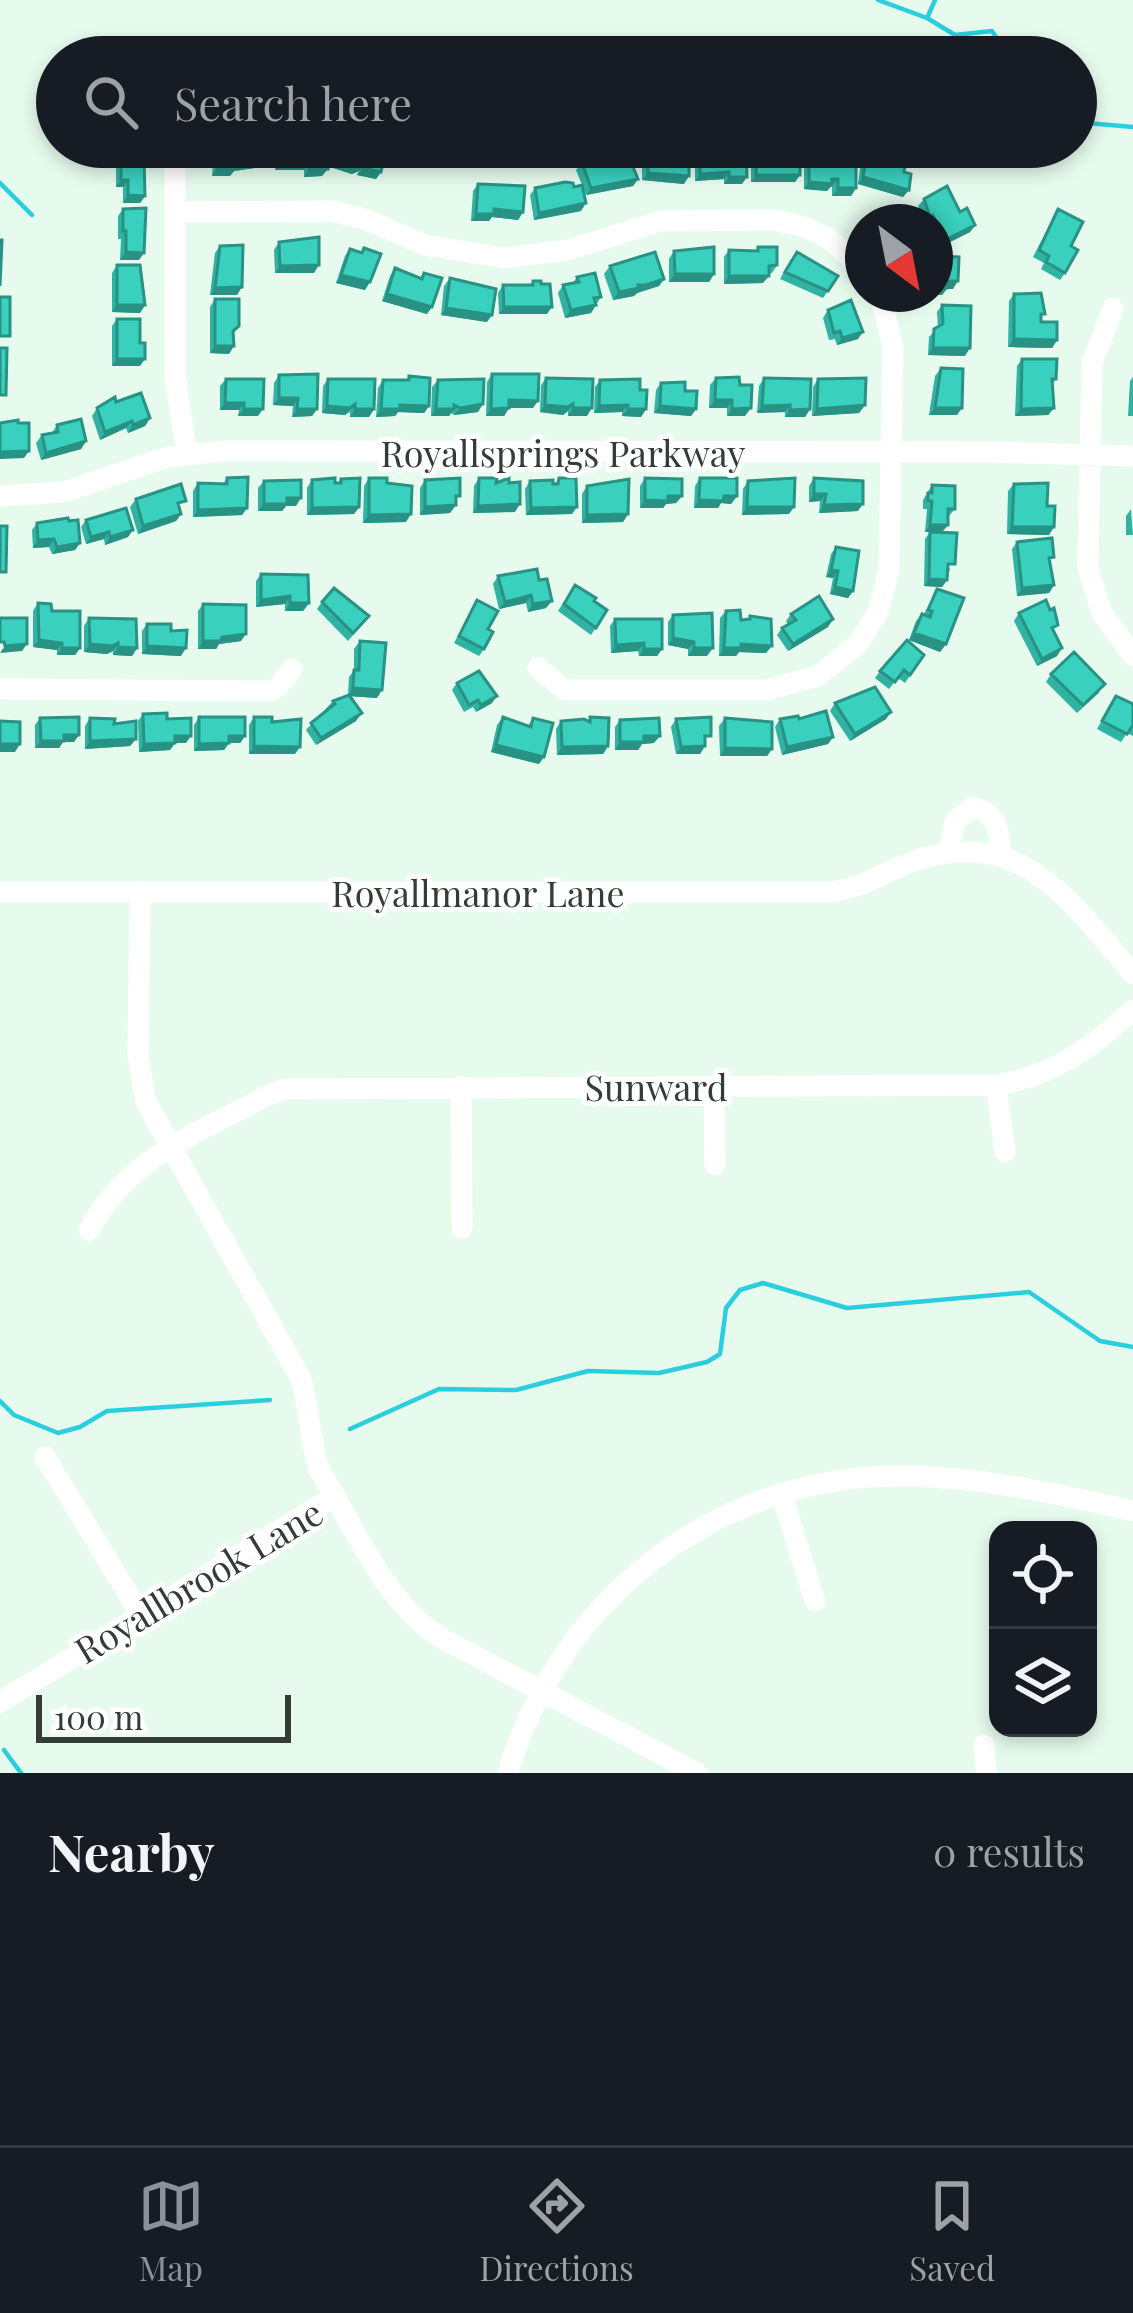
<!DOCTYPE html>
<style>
:root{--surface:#171b24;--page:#242831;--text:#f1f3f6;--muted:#9ea1a6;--line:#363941;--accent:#8c9099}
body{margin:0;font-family:"Playfair Display",serif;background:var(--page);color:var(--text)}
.controls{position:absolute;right:36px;bottom:36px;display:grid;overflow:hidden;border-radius:24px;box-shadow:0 6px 18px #0003}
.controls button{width:108px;height:108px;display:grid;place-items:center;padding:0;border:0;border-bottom:3px solid var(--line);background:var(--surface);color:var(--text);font:60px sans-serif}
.compass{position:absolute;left:845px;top:204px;width:108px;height:108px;border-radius:50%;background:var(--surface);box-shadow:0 6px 18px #0003;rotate:148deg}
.scale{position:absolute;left:36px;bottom:30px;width:255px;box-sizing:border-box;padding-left:12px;border:6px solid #343c37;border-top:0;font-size:33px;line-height:42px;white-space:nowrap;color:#343c37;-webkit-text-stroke:9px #fff;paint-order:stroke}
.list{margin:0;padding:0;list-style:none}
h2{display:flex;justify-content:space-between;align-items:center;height:156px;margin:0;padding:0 48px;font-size:51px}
h2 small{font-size:39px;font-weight:400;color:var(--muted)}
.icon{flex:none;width:66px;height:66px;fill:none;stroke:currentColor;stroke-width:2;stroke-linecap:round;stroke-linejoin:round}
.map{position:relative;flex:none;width:1133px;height:1773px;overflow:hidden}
.search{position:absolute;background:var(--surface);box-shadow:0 6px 18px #0003;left:36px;right:36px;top:36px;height:132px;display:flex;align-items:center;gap:30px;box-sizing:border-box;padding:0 42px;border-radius:66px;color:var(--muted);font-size:45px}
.sheet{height:372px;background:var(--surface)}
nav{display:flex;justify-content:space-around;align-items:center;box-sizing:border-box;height:168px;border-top:3px solid var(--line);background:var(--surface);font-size:33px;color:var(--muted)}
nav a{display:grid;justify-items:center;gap:6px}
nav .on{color:var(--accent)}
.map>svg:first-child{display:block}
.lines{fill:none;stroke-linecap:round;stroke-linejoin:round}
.stream{stroke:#2acedd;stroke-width:4.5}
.street{stroke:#fff;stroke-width:21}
.wall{fill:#31b3a3}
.shaded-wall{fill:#289284}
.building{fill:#39d0bd;stroke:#289284;stroke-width:3}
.labels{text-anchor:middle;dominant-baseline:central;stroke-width:10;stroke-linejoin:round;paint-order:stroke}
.street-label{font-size:36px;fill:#343c37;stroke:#fff}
</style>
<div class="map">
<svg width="1133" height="1773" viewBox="0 0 1133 1773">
<rect width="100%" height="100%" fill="#e6fbee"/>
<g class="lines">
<path class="stream" d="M878 0 927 18 955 35 992 31 1009 57
M928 16 935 0
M1076 122 1133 127
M0 183 32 215
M0 1401 14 1415 58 1433 80 1427 107 1411 270 1400
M350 1429 439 1389 516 1390 588 1371 659 1373 707 1362 720 1354 726 1308 740 1290 763 1283 847 1308 1029 1292 1100 1341 1133 1347
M4 1750 21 1773"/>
<path class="street" d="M175 147V377L187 454
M175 212 333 211 367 220 425 245 505 258 568 250 661 221 776 220 805 227 828 238 863 269
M1113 308 1092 363 1088 569 1102 613 1133 656
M0 496 64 492 168 457 224 451 989 452 1133 456
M538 668 565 690H766L818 676 858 644 878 612 889 570 893 347 880 294
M0 689 269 691 278 687 292 669
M948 853 955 821 973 807C999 813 999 833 1002 856
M140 891 138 1055 146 1102 300 1377C310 1408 309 1440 320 1471 355 1528 385 1604 443 1639L697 1773
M0 892H832C868 887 894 865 928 857 1027 831 1076 908 1133 974
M996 1085 1005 1152
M461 1086 462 1228
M714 1087 715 1165
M89 1230C128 1157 195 1135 264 1097L284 1089 996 1085C1053 1076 1091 1048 1133 1010
M45 1457 141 1615
M781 1493 815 1601
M0 1702 335 1496
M984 1745 986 1773
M508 1773C559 1597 721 1473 906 1476 982 1477 1059 1494 1133 1511"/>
</g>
<path class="wall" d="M214 147H261L260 161 255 168 234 171 230 176H212Z
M275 147H327L322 176 304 177V170H275Z
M334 147H386L381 172 376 179 357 175 359 171 352 174 330 167Z
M646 147H689L684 184 642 180V152Z
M700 147H746L742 184H724V179L695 181V155Z
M763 147H780V156L800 175 795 182H751V159L757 152H761Z
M809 154 856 188 851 196H832V187H830L827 191 804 189V161Z
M867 154 904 172 909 190 903 197 858 184 861 162Z
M121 157 145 196 140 203H123V187H116V164Z
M582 163 638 179 633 186 586 195 576 170Z
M478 184 523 212 518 220 492 217 489 221H471L473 191Z
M574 187 581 211 534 220 530 195 535 188Z
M924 199 960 212 975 225 970 232 938 248 935 241V222H924L918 206Z
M123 209 139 260H120L121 239H118V216Z
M1058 209 1071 246 1065 273 1060 280 1041 269 1044 263 1033 257Z
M279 242 314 273H275L274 250Z
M220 246 237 295H210L215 253Z
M758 247 777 265 772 273H769L763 283 724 284V257L729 250 755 251Z
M364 248 365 290 336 283 345 256 350 249 361 252Z
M674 251 714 274 709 282H669V259Z
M791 259 838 276 823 298 780 279Z
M117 265 145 305 140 313 112 312V273Z
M610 266 664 279 659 286 637 293 634 296 613 300 604 274Z
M395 268 420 278 424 273 427 314 382 301 390 276Z
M577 277 601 297 591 313 565 318 558 293 563 285 573 283Z
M450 278 487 322 441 315 444 286Z
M533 281 547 314H499L498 293 503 285H530Z
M1014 294 1041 319V322L1057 340 1052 348 1008 347 1009 301Z
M215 299 239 326 234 333 229 354 210 353V307Z
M942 305 965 356 928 355 929 337 938 327 937 312Z
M828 310 858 339 837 345 835 339 829 340 823 318Z
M117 319 140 366H112V326Z
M1022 359 1056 379 1052 385 1054 408 1048 415 1015 416 1017 366Z
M941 368 957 415H929L935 376Z
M492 374 533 408H509L504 416H486L487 382Z
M279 375 317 409 312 416 292 417 293 406 273 405 274 383Z
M409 376 429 406 424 413 398 412 395 416 376 417 378 388 383 380H406Z
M1133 377V416H1128L1130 381Z
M546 378 587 416H568V411L563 415 540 412 541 385Z
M716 378 745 416H727V408H709L710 385Z
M764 378 810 409 805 417H785V412L757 413 759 386Z
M226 379 258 416H238L239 410H220V386Z
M328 379 374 409 369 417H350V412L345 415 322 413 323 386Z
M818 379 865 405 859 413 812 416 813 387Z
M438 380 478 412 454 415 451 413 449 416H431L432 387Z
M600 380 640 390 646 409 641 417 622 416V412L594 413 595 387Z
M661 383 685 391 696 409 691 416 654 413 656 390Z
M116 402 150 418 145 426 128 433 126 428 100 440 92 416 97 408Z
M57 425 86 441 81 449 41 460 36 443 42 435 52 433Z
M227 478 247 508 242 515 193 517V491L198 483 223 484Z
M369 478 387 483 406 522 363 523 364 486Z
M479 478 496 483 515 512 473 513 474 486Z
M559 478 572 514 526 515 525 489 530 481 555 484Z
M645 478 682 496 676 503 666 504 663 508H640V486Z
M700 478 737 496 731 504 721 503 718 508H694L695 486Z
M814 478 858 511 819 513 820 501 809 502V486Z
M341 479 359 507 354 514 307 515V488L312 480 338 483Z
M425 480 456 502 450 513 420 515V488Z
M264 481 296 506H286L282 511H258V488Z
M748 481 789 514 742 515 743 489Z
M1014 484 1047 506 1049 535 1007 534 1008 491Z
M932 485 955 509 948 517V525L942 532 950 571H948L947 580 942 587 924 586 925 539 930 532H925L927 509H923V500Z
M587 486 628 514 623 522 582 523V494Z
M136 499 180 509 181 514 176 521 138 534 130 507Z
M1131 509 1133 535H1126V516Z
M86 520 128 537 105 545 104 539 86 544 81 527Z
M69 521 80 543 75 550 52 554 49 547 33 548 32 530 37 523Z
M1017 542 1050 563 1054 585 1049 593 1017 596 1012 549Z
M836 547 853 591 848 598 830 594 833 578 826 577 831 554Z
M537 569 546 608 528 612 526 603 499 609 493 584 498 576Z
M261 574 309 603 303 611H285V604L256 607V581Z
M575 585 607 610 591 635 558 611Z
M937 589 946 644 940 652 909 640 916 621 922 614H924Z
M477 600 488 629 484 649 479 656 454 643Z
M322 602 369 616 348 641 317 609Z
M38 603 52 611 80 648 75 655H57V650L33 647V611Z
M203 604 241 641 219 644 216 649H198V611Z
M726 611 741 620H747L750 616 766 653 739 652 736 656H719L720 618Z
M1019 613 1054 630 1057 656 1037 666 1014 621Z
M791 614 828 627 788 651 777 635 782 628 788 624 786 621Z
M673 615 707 656H688V649L668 645V622Z
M89 618 137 648 132 656 113 655V651L107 654 84 652V626Z
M615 619 662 649 657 656H639L638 651 611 653 610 626Z
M147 624 171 631 181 656 142 654V631Z
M360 641 377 698 349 696 356 721 316 745 306 730 333 701 348 695 349 677 354 670V649Z
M924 655 905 683 898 678 889 689 875 678 880 671Z
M1051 674 1100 692 1077 713 1046 682Z
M457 683 492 703 476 712 473 707 464 712 452 690Z
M1116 696 1133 704V736L1127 733 1121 742 1097 729Z
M835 703 886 719 850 741 830 711Z
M143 714 167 719 186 743H175L170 750 139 752 138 721Z
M199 717 245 736 240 743H229L224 750 194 751V725Z
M254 717 272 722 295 754H249V725Z
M503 717 528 726 533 718 539 764 491 752 497 725Z
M590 717 608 746 603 754 557 755 556 729 561 721H588Z
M40 718 74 742H63L59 748H35V725Z
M90 718 114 724 136 739 130 746 85 749V726Z
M725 718 772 749 767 756H720L719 726Z
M676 719 706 743 700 754H676L671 727Z
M780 719H799L833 737 828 744 782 755 775 727Z
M620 720 654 743 642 744 638 750H615V727Z"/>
<path class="shaded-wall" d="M123 147H141L139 151 121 150Z
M335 160 364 164 359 171 352 174 330 167Z
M260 161 255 168 234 171 230 176H212L217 168Z
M280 162H309L304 170H275Z
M363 168 381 172 376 179 357 175Z
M309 169H328L322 176 304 177Z
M729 172 724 179 695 181 700 174Z
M648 173 689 176 684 184 642 180Z
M756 175H800L795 182H751Z
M729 177H747L742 184H724Z
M863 177 909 190 903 197 858 184Z
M638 179 633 186 586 195 591 188Z
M832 179H838L827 191 804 189 809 182Z
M121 180H128L123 187H116Z
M838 188H856L851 196H832Z
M128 195 145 196 140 203H123Z
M586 203 581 211 534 220 539 213Z
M494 209 523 212 518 220 492 217 489 221H471L476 214Z
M975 225 970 232 938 248 943 241Z
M126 252 144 253 139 260H120Z
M319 265 314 273H275L280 266Z
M675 274H714L709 282H669Z
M341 275 370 282 365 290 336 283Z
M729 276H769L763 283 724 284Z
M664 279 659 286 637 293 634 296 613 300 619 292Z
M948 281H958L953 289H947L942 295 924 294H935V287Z
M242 287 237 295H210L215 288Z
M387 294 432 307 427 314 382 301Z
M117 305H145L140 313 112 312Z
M596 305 591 313 565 318 571 310Z
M504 307H552L547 314H499Z
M446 308 492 315 487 322 441 315Z
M863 332 858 339 837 345 842 338Z
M1014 339 1057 340 1052 348 1008 347Z
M215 346H234L229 354 210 353Z
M933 348H970L965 356 928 355Z
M117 359H145L140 366H112Z
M279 398H298L293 406 273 405Z
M509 400 538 401 533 408H504Z
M715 400H732L727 408H709Z
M225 403H244L239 410H220Z
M355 404 345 415 322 413 327 406Z
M483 404 478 412 454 415 460 408Z
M573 404 568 411 563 415 540 412 545 405Z
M400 405 429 406 424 413 398 412 395 416 376 417 381 409Z
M628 405 622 412 594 413 599 406Z
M790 405 785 412 757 413 762 406Z
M865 405 859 413 812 416 817 409Z
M660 406 696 409 691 416 654 413Z
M509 408 504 416H486L491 409Z
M573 408H592L587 416H568Z
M751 408 745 416H727L732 409Z
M935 408H962L957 415H929Z
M1054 408 1048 415 1015 416 1021 409Z
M244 409H263L258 416H238Z
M297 409H317L312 416 292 417Z
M355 409H374L369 417H350Z
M436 409H454L449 416H431Z
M628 409H646L641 417 622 416Z
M810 409 805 417H785L790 410Z
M150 418 145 426 128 433 133 425Z
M132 421 126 428 100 440 105 432Z
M86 441 81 449 41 460 46 453Z
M29 451 24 458 0 459V452Z
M814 494H826L820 501 809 502Z
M668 496H682L676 503 666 504 663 508H640L645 500Z
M724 496H737L731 504 721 503 718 508H694L699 500Z
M287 498H301L296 506H286L282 511H258L264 504Z
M520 504 515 512 473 513 478 506Z
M863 504 858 511 819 513 824 505Z
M456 505 450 513 420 515 425 507Z
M359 507 354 514 307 515 312 508Z
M577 507 572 514 526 515 531 508Z
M747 507H794L789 514 742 515Z
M247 508 242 515 193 517 198 510Z
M181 514 176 521 138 534 143 526Z
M411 514 406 522 363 523 369 515Z
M628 514 623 522 582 523 587 515Z
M930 525H948L942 532H925Z
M1012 527H1054L1049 535 1007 534Z
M133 530 128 537 105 545 110 537Z
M109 532 104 539 86 544 91 537Z
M54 539 49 547 33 548 38 540Z
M80 543 75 550 52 554 57 547Z
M831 570 838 571 833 578 826 577Z
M929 579 947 580 942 587 924 586Z
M1054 585 1049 593 1017 596 1022 588Z
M835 587 853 591 848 598 830 594Z
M531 595 526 603 499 609 505 602Z
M290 596 285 604 256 607 261 600Z
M552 601 546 608 528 612 533 604Z
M290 603H309L303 611H285Z
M833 619 828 627 788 651 793 644Z
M914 633 946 644 940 652 909 640Z
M246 634 241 641 219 644 216 649H198L203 641Z
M673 638 694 642 688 649 668 645Z
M39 640 62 643 57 650 33 647Z
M118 643 113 651 107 654 84 652 90 644Z
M644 643 638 651 611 653 616 645Z
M27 644 22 651 0 653 5 646Z
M741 644 772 646 766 653 739 652 736 656H719L724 648Z
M147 646 186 648 181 656 142 654Z
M118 647 137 648 132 656 113 655Z
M62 648H80L75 655H57Z
M694 648H713L707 656H688Z
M1062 648 1057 656 1037 666 1042 659Z
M644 649H662L657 656H639Z
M353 688 382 690 377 698 348 696Z
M497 696 492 703 476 712 481 705Z
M891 712 886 719 850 741 855 734Z
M362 713 356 721 316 745 321 738Z
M64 735H79L74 742H63L59 748H35L41 741Z
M175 736H191L186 743H175L170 750 139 752 144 744Z
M229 736H245L240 743H229L224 750 194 751 199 744Z
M644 736H660L654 743 642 744 638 750H615L620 742Z
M833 737 828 744 782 755 787 747Z
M136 739 130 746 85 749 90 741Z
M0 744H20L15 752H0Z
M496 745 544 757 539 764 491 752Z
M254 746 300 747 295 754H249Z
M608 746 603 754 557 755 562 747Z
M705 746 700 754H676L681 747Z
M725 748 772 749 767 756H720Z"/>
<path class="building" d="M218 147H261L260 161 236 164 235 169 217 168Z
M280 147H327L328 169H309V162H280Z
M337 147H386L381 172 363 168 364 164 357 166 335 160Z
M625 147 638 179 591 188 582 163Z
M647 147H689V176L648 173Z
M700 147H746L747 177H729V172L700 174Z
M766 147H780V156L800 157V175H756L757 152H766Z
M809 154 856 155V188H838V179H832V184L809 182Z
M867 154 906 161 904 172 911 174 909 190 863 177Z
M144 156 145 196 128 195V180H121V157Z
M565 182 573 183 574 187 582 185 586 203 539 213 535 188Z
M478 184 525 186 523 212 494 209V214H476Z
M947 186 960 212 967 208 975 225 943 241 933 215 930 217 924 199Z
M146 208 144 253 126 252V231H123V209Z
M1058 209 1083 222 1071 246 1078 250 1065 273 1046 262 1049 256 1039 250Z
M319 237V265L280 266 279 242Z
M0 240H2L0 286Z
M243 245 242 287 215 288 220 246Z
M714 247V274H675L674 251Z
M758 247H777V265L769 266V276H729V250L758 251Z
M364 248 381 254 370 282 341 275 350 249 362 253Z
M655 252 664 279 646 285H638L639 288 619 292 610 266Z
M797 252 838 276 828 291 785 272Z
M936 256 959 257 958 281H948L947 288 935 287Z
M117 265H140L145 305H117Z
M395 268 422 279 424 273 442 278 432 307 387 294Z
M595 273 601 297 594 298 596 305 571 310 563 285 579 282 577 277Z
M450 278 496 289 492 315 446 308Z
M533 281H541V284H550L552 307H504L503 285H533Z
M1041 293 1045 314H1041V322H1057V340L1014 339V294Z
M0 297H10V336H0Z
M215 299H239V326L233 331 234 346H215Z
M851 300 863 332 842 338 840 331 834 333 828 310Z
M942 305 971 306 970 348H933L934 329 943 324Z
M117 319H140V343H145V359H117Z
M0 348H7L6 395H0Z
M1022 359H1057L1056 379H1052L1054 408 1021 409Z
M941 368 963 369 962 408H935Z
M318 374 317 409H297L298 398H279V375Z
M492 374H539L538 401 509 400V408L491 409Z
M409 376 430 378 429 406 400 405V409H381L383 380H409Z
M739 377 740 385H752L751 408 732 409V400H715L716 378Z
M546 378 593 379 592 408H573V404L568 407 545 405Z
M764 378 811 379 810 409 790 410V405L762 406Z
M866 378 865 405 817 409 818 379Z
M226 379H264L263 409H244V403H225Z
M328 379H375L374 409H355V404L350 408 327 406Z
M484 379 483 404 460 408 454 405V409H436L438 380Z
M640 379V390H647L646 409H628V405L599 406 600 380Z
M685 382V391H697L696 409 660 406 661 383Z
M141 393 150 418 133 425 132 421 105 432 97 408 115 397 116 402Z
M81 419 86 441 46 453 42 435 58 432 57 425Z
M18 420V423H29V451L0 452V423Z
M248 477 247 508 198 510V483L227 484V478Z
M335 478V483H341V479L360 478 359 507 312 508V480Z
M369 478H387V483L412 486 411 514 369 515Z
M460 478V496H456V505L425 507V480Z
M479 478H497L496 483 509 478V483L520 482V504L478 506Z
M559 478H576L577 507 531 508 530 481 553 480V484H558Z
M645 478 682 479V496H668V501L645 500Z
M700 478H737V496H724L723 501 699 500Z
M795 478 794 507H747L748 481Z
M814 478 863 481V504L824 505 826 494H814Z
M629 479 628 514 587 515V486Z
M301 480V498H287V504H264V481Z
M1048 483 1047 506H1055L1054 527H1012L1014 484Z
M181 484 186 501 178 503 181 514 143 526 136 499Z
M932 485 955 486V509H948V525H930L932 501H928V493H932Z
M126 508 133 530 110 537 109 532 91 537 86 520Z
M68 518 69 521 78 520 80 543 57 547 54 539 38 540 37 523Z
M0 526H7L6 572H0Z
M930 532 957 533 955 564H948L947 580 929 579Z
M1052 538 1054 557 1049 558 1054 585 1022 588 1017 542Z
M836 547 859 551 853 591 835 587 838 571 831 570Z
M537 569 539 580 547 579 552 601 533 604 531 595 505 602 498 576Z
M261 574 308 575 309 603H290V596L261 600Z
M575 585 596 598 594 601 607 610 596 628 564 604Z
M334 588 369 616 353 633 322 602Z
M937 589 964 598 946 644 914 633 922 614 930 617 932 611 928 610Z
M819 596 833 619 793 644 782 628 796 620 791 614Z
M477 600 498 611 488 629 493 632 484 649 459 636Z
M1046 600 1050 610 1054 608 1058 625 1052 628 1062 648 1042 659 1019 613Z
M38 603 51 604 52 611H80V648H62V643L39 640Z
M203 604 246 605V634L222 637 221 641H203Z
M740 610 741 620 750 619V616L771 619 772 646 741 644V648H724L726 611Z
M712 613 713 648H694V642L673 638V615Z
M0 618H27V644L5 646 4 642H0Z
M89 618 136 619 137 648 118 647V643L112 646 90 644Z
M615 619H662V649H644V643L616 645Z
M147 624H171V631L187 630 186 648 147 646Z
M907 640 924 655 910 675 904 670 895 682 880 671Z
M360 641 386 643 382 690 353 688 354 670H359Z
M1074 652 1105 684 1083 705 1051 674Z
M479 671 497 696 481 705 478 700 469 705 457 683Z
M875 687 891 712 855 734 835 703Z
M349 695 362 713 321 738 311 723 335 704 333 701Z
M1116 696 1133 704V725L1127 734 1102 721Z
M826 711 833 737 787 747 780 719 798 716 799 719Z
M167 713V719L191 718V736H175V743L144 744 143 714Z
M79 717V735H64V741H41L40 718Z
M199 717H245V736H229V743L199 744Z
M254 717H272V722L301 719 300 747 254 746Z
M503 717 531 727 533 718 553 723 544 757 496 745Z
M590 717 609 718 608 746 562 747 561 721 584 719 590 722Z
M711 717V736H705V746L681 747 676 719Z
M90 718 115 719 114 724 136 721V739L90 741Z
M659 718 660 736H644V742H620V720Z
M725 718 772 722V749L725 748Z
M0 721 20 722V744H0Z"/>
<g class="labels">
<g class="street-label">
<text x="563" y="452">Royallsprings Parkway</text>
<text x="478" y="892">Royallmanor Lane</text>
<text x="656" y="1086">Sunward</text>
<text transform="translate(198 1580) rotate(-31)">Royallbrook Lane</text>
</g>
</g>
</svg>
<div class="controls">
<button><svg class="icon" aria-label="locate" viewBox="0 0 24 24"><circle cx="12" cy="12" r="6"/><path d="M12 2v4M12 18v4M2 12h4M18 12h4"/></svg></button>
<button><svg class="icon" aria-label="layers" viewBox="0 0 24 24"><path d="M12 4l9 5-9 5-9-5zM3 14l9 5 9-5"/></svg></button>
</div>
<svg class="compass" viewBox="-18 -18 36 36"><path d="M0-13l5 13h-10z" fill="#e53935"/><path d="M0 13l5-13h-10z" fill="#9ea1a6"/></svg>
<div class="scale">100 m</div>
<div class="search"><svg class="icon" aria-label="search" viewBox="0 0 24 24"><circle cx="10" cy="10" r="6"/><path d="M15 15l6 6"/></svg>Search here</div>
</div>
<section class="sheet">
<h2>Nearby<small>0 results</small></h2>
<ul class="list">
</ul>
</section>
<nav>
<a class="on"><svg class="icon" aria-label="map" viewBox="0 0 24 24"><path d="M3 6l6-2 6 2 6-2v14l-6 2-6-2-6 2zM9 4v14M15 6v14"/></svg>Map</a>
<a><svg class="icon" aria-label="directions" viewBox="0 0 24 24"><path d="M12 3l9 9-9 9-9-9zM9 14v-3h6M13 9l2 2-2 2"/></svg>Directions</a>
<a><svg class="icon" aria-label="saved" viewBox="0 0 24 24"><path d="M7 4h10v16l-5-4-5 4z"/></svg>Saved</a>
</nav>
